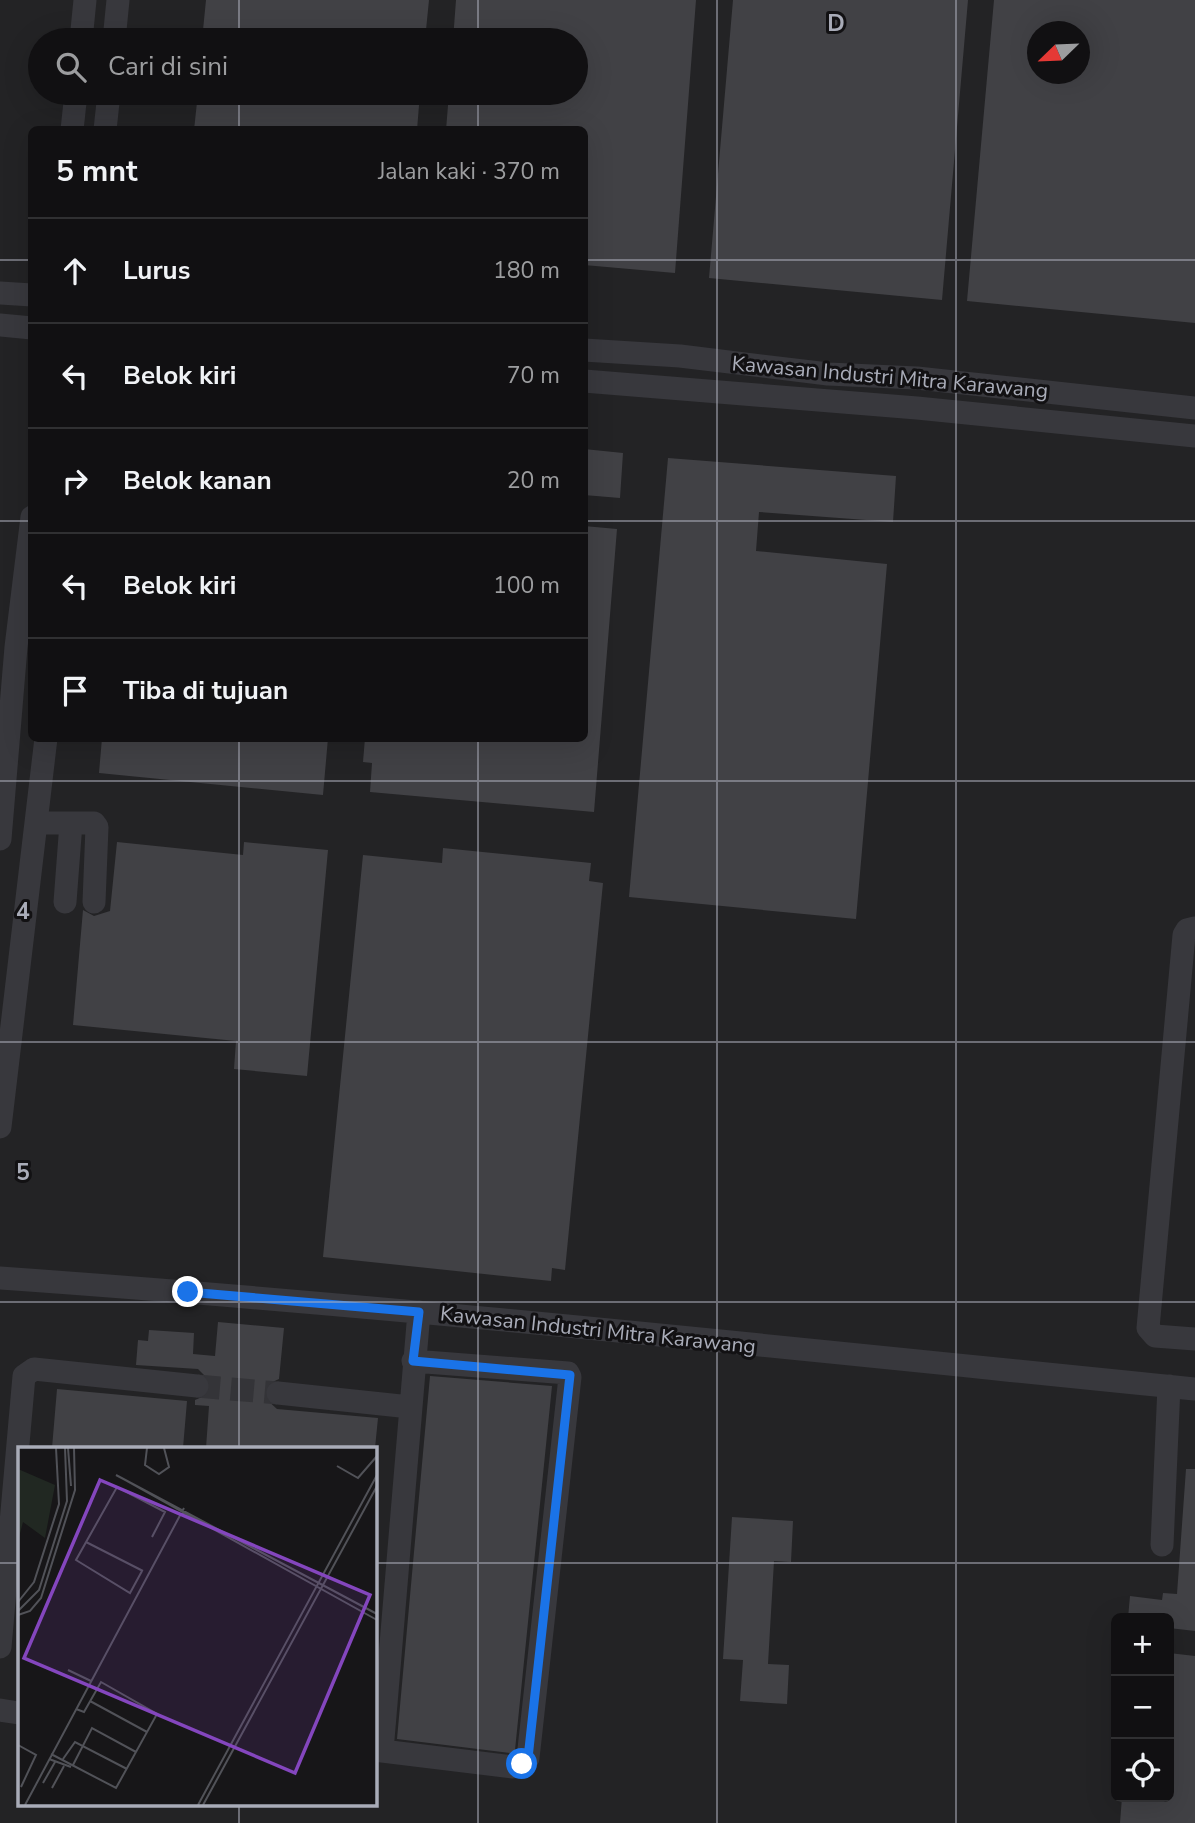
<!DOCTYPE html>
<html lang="id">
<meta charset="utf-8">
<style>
:root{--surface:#111012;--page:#1a191b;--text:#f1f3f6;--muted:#9c9d9f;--line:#303032}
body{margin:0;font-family:"Nunito Sans",sans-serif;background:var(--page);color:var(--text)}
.controls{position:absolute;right:21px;bottom:21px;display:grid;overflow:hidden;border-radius:10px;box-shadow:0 7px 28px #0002}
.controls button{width:63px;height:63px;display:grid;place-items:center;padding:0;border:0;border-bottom:2px solid var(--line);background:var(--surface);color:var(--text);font:35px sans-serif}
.compass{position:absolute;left:1027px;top:21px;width:63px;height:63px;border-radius:50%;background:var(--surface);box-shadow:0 7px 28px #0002;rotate:247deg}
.stop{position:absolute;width:21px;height:21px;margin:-16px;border:5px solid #1a73e8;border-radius:50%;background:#fff}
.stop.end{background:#1a73e8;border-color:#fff;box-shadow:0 2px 7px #0008}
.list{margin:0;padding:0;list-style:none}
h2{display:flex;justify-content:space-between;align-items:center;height:91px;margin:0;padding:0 28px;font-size:30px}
h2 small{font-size:23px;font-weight:400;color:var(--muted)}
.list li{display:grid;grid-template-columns:46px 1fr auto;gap:21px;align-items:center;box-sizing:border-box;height:105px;padding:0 28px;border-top:2px solid var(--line)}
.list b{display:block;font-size:26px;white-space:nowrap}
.list em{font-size:23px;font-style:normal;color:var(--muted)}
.icon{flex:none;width:38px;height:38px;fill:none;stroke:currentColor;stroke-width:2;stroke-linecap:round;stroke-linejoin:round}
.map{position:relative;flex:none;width:1195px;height:1823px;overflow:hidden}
.search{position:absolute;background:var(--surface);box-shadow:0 7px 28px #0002;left:28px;top:28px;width:560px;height:77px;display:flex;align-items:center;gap:18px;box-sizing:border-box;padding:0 24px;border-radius:38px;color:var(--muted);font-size:26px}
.panel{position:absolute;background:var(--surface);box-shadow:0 7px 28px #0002;left:28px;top:126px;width:560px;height:616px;border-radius:10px}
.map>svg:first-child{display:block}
.built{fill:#232325;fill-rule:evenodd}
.building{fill:#414145;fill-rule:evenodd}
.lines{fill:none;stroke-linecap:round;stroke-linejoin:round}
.minor-tunnel{stroke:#343438;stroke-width:23;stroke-dasharray:23 11;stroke-linecap:butt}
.minor{stroke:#38383d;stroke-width:23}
.route{stroke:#1a73e8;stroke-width:9}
.grid{fill:none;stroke:#a9acb8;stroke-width:2;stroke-opacity:0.55}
.labels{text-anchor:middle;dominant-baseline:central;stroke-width:6;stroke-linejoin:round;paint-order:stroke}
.street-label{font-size:21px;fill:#a9acb8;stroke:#121113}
.inset-road{fill:none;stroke:#515258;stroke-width:2}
.view{fill:#8446be;fill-opacity:0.15;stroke:#8446be;stroke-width:3.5}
.inset-edge{fill:none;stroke:#a9acb8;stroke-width:3.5}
.grid-label{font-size:23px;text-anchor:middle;font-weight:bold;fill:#a9acb8;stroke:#121113;stroke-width:6;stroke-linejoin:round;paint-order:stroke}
</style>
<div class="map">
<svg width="1195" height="1823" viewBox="0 0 1195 1823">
<rect width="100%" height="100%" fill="#171618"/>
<path class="built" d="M0 0H1195V1823H0ZM1038 32H1080V74H1038ZM40 40H576V93H40ZM32 130H584V738H32ZM19 1448H374V1804H19ZM1116 1618H1169V1797H1116Z"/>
<path class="building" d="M206 0H429L425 40H202Z
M456 0H696L675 273 584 265V130H446L449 93H576V40H453Z
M733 0H968L942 300 709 278Z
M994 0H1195V323L967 301ZM1038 32H1080V74H1038Z
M198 93H420L417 130H194Z
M584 449 623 453 620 498 584 495Z
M668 458 896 476 893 522 759 512 756 551 887 564 856 919 629 897Z
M584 526 617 529 594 812 370 792 372 763 363 762 365 738H584Z
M102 738H328L323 795 99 773Z
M117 842 243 855 244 842 328 850 307 1076 234 1069 236 1041 73 1025 83 910 94 916 110 911Z
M443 848 591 863 589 881 603 883 565 1270 552 1268 551 1281 323 1257 363 855 442 863Z
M218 1322 284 1328 279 1379 266 1385V1399L277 1409 378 1418 375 1448H206L209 1406 195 1405V1400L209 1394V1380L198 1369 136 1365 138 1340 148 1341 149 1330 194 1333 193 1354 215 1356Z
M430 1376 552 1386 515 1750 510 1753 397 1739Z
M57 1389 187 1401 183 1448H52Z
M1186 1469H1195V1631L1169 1628V1618H1128L1130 1596 1162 1600 1163 1593 1177 1594Z
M732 1517 793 1521 791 1562 774 1561 768 1664 789 1665 787 1704 740 1701 743 1660 723 1659Z
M1169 1653 1195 1656V1823H1120L1122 1797H1169Z"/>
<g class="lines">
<path class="minor-tunnel" d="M197 1386 278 1393"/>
<path class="minor" d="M81 40 85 0
M114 40 118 0
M72 130 76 93
M105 130 109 93
M0 293 32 295
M0 325 32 328
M584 350 680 356 828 374 917 378 1195 408
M584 381 917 408 1195 436
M36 823H94L97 827 94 902
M0 839 16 647 32 517
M65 902 71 823
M1195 928 1187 930 1184 935 1148 1328 1155 1336 1195 1339
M0 1127 46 738
M0 1278C399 1306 797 1349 1195 1389
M278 1393 410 1407
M1162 1545 1169 1386
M0 1647 24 1376 34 1369 197 1386
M0 1710 19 1713
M374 1750 513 1767 528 1758 570 1377 568 1373 413 1361
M382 1751 419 1312"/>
</g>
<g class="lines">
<path class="route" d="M188 1292 419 1312 413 1361 570 1375 528 1758 522 1764"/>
</g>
<path class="grid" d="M239 0V40M478 0V40M717 0V1823M956 0V1823M239 93V130M478 93V130M0 260H32M584 260H1195M0 521H32M584 521H1195M239 738V1448M478 738V1823M0 781H1195M0 1042H1195M0 1302H1195M0 1563H19M374 1563H1195M239 1804V1823"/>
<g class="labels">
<g class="street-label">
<text transform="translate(890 377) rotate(5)">Kawasan Industri Mitra Karawang</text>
<text transform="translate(598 1330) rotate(6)">Kawasan Industri Mitra Karawang</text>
</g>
</g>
<g transform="translate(18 1447)">
<rect width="359" height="359" fill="#171618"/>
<path d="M0 22 37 38 27 91 5 75 0 94Z" fill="#212822"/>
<path class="inset-road" d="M50 1 53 39M129 1 127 18 141 27 151 20 146 1M319 19 340 31 359 9M98 28 359 173M98 28 359 167M68 95 125 124M124 124 112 146 58 113 99 40 147 65 134 90M0 155 16 135 41 57 38 1M0 164 21 143 49 54 47 1M0 168 12 164 23 151 57 43 56 1M50 223 73 234M72 254 129 285M0 298 18 308 3 340M33 307 98 341 139 267 83 235 66 265 58 262M31 312 53 320M45 312 57 295 109 322M55 318 74 281 118 305M25 336 37 315M34 341 46 319M7 358 166 61M180 358 359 28M185 358 359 39"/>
<path class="view" d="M82 33 352 148 277 326 6 211Z"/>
<rect width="359" height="359" class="inset-edge"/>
</g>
<g class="grid-label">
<text x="836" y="31">D</text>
<text x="23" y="919">4</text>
<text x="23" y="1180">5</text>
</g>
</svg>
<div class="controls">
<button>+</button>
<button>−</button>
<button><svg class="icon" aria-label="locate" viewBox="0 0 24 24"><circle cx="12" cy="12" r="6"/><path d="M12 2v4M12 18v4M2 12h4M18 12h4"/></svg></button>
</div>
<svg class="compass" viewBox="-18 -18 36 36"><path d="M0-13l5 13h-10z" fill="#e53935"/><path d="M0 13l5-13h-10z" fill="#9c9d9f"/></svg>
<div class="stop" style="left:522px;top:1764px"></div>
<div class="stop end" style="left:188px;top:1292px"></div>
<div class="search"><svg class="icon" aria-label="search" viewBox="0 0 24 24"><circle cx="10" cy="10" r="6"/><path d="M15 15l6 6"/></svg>Cari di sini</div>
<section class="panel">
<h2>5 mnt<small>Jalan kaki · 370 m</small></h2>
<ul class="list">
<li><svg class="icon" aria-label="ahead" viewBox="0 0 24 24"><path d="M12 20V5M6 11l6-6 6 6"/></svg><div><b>Lurus</b></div><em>180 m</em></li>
<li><svg class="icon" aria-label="left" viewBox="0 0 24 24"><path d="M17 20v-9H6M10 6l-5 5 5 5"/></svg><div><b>Belok kiri</b></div><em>70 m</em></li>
<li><svg class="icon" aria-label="right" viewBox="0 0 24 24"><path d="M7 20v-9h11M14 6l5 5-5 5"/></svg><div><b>Belok kanan</b></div><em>20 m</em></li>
<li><svg class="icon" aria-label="left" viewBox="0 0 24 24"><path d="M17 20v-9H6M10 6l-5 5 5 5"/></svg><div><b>Belok kiri</b></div><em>100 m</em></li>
<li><svg class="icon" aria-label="arrive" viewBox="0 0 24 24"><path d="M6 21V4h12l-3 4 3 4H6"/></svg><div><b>Tiba di tujuan</b></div></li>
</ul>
</section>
</div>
